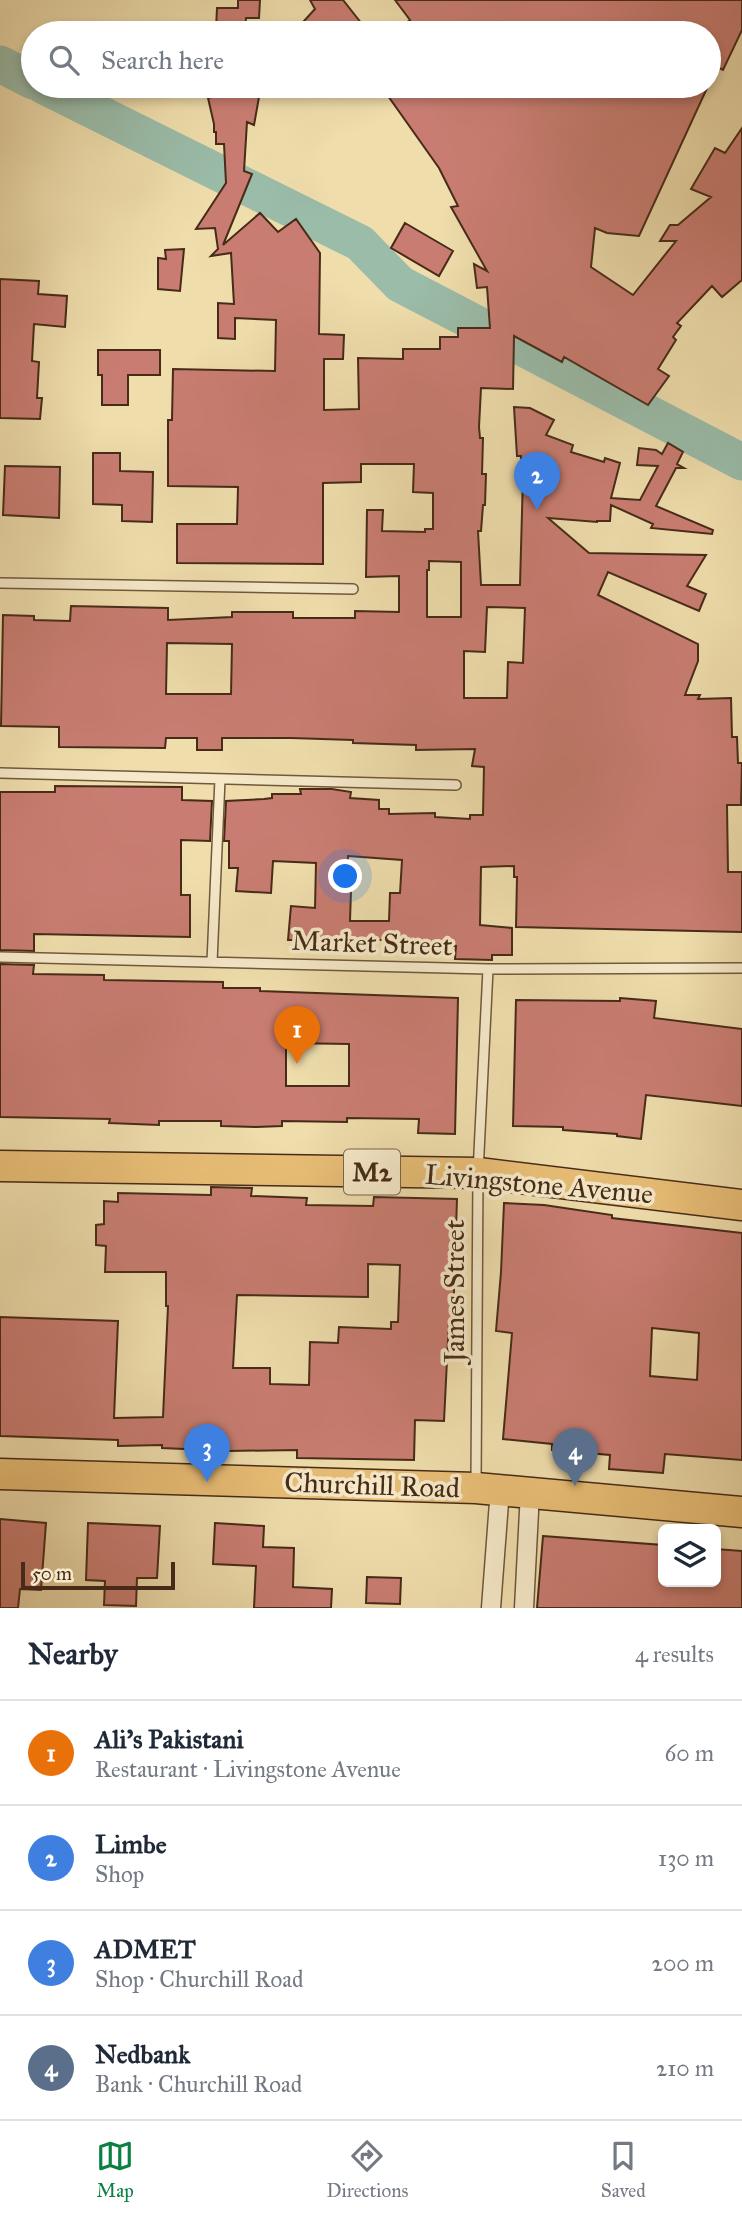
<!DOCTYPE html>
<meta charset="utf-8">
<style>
:root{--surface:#fff;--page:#f6f6f7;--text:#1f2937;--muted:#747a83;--line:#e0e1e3;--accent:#0b8043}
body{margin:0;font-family:"IM FELL Great Primer",serif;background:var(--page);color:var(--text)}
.controls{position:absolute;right:21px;bottom:21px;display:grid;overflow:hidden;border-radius:10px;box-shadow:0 4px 10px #0003}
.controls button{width:63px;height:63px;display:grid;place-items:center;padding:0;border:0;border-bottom:2px solid var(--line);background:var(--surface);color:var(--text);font:35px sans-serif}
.scale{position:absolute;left:21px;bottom:18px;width:154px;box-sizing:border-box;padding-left:7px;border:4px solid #472b18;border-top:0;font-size:19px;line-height:24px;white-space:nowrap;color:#472b18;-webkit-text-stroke:5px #f5e9c9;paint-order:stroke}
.you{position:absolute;left:346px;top:877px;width:24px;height:24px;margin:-18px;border:5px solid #fff;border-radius:50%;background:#1a73e8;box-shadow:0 0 0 10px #1a73e833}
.badge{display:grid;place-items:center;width:46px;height:46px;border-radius:50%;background:var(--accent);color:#fff;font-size:23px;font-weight:700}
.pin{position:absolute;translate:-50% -58px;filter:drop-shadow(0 2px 4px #0008)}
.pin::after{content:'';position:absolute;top:37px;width:24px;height:21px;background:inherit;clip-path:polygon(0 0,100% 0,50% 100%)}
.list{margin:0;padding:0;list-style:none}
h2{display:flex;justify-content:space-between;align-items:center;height:91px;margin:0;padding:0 28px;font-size:30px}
h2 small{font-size:23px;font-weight:400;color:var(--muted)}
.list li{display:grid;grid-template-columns:46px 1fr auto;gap:21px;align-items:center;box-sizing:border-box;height:105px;padding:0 28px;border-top:2px solid var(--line)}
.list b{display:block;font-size:26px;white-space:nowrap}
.list p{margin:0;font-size:23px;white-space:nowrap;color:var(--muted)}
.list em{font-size:23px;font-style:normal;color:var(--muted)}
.icon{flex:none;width:38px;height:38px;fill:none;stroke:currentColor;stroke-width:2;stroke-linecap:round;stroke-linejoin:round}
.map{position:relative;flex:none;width:742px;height:1608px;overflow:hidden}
.search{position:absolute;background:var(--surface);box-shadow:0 4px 10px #0003;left:21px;right:21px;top:21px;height:77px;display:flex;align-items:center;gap:18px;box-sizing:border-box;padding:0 24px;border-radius:38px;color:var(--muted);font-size:26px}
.sheet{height:511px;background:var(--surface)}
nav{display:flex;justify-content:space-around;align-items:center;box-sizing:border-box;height:98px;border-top:2px solid var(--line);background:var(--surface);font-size:19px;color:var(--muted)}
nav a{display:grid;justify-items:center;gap:4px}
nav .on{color:var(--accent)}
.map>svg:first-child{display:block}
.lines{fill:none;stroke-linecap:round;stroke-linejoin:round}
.river{stroke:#9abca9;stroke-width:37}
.building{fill:#c97d72;stroke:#472b18;stroke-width:2;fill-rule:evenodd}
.service-casing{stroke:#71583d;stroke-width:12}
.minor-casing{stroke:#71583d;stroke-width:21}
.trunk-casing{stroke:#472b18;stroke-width:33}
.service{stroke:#f5e9c9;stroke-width:9}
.minor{stroke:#f5e9c9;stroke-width:18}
.trunk{stroke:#e8be76;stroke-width:30}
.labels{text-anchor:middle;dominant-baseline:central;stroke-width:7;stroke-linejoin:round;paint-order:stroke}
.shield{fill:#f5e9c9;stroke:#7b644d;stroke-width:2}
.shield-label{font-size:26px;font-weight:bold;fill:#472b18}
.street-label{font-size:28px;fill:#472b18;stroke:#f5e9c9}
</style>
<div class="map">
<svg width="742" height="1608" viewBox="0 0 742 1608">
<rect width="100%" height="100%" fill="#efddac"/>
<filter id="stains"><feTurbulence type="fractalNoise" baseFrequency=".00286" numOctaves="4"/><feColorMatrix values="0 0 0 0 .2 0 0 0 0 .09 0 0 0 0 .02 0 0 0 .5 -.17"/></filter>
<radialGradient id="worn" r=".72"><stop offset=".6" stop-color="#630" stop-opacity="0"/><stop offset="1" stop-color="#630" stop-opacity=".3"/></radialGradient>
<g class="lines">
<path class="river" d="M0 64 33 81
M44 86 360 243 400 284 742 462"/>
</g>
<path class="building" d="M238 0H260L259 18H246L245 32 216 29 217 8H238Z
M310 0H343L369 33H293L315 9Z
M395 0H742V30L723 70 709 63V33H414L406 23 410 20Z
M245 86H261L254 125 247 122 244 171 252 174 223 245 260 213 278 232 296 219 320 253 319 334 344 335 343 359H324V410L359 409 358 358 403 359V349H440V337H458V328H490L487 287 477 288 474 264 487 271 451 207 458 206 439 168 381 86H708L639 236 607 233 595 228 591 267 633 295 676 241H660L670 225H678L711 197 691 189 715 148 725 153 742 128V280L722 297 712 286 677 323 681 326 673 337 676 340 658 369 669 376 648 405 564 357 562 362 514 336 513 389 481 388 479 427 480 438H483L482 474H486L485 505H483L481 531H478L481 585H520L523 476H521V456H517L514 407 530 408 554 420 546 435 573 445 571 452 604 462 605 458 620 463 611 498 640 500 658 466 637 465 639 448 656 450 662 454 668 443 683 452 677 464 684 468H676L656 506 713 530 712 534 651 528 653 524 611 505 610 521H597V522L548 518 589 553 706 555 687 586 706 594 699 611 608 572 598 595 698 644V661L685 695H700L698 699 731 698 732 737H737L738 763H742L741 805H727L728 872H742V932L516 927 517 877H514V866L481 867 480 925 512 928V955H492V960L455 959 456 946 393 944V940H288L291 906 315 908 316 863 273 861 271 893 236 891 238 868H229V841H224L226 801 264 799 272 798V794H301L300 789H332L351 792 350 798 379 800V809H389V814L435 813V817L470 819V815H483L484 767 472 766 475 749 416 750V745L353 743V740L291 738H222V750H197V738H166L165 748 59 747V727L1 726 3 615 34 616V620L70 621 71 606 168 608V620L232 617V612H293V618H355V611L399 612V576L366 577 367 510H383L382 531 425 532V529H433V493L413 492 414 464H361V482L323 483V564L177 563V524H237L238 487 168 486V420H172L173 369 275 371 276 320 235 318V339L218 338V303L234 304 231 253 211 256 218 249 215 228 196 229 226 183 224 144H216V132H214V124L208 98 242 87V89ZM429 561 461 562V617H427V570H429ZM487 607 525 608 523 663 508 662 507 698H464V651L485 652ZM167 643 232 644 231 694H166ZM348 856 402 860 400 893H390L389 921H350L351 891H342L343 860H348Z
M405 223 453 251 439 276 391 248Z
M184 249 180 291 158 289V258L166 259 165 250Z
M0 279 39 281 38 294 67 296 65 327 34 324 32 361 39 362 37 398H42L40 419 0 418Z
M98 350H160V375H128V405H102V375H98Z
M93 453H120V471L153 472 152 522 122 521V505L93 504Z
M5 466 60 467 59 518 3 515Z
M55 786 182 787V800L212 801 210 841 181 840V895H190V937L34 934V951L0 950V792H55Z
M0 964 34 965 33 974 104 975V980L223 982V988H260V991L458 998 455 1134 418 1133 419 1119 347 1118V1122L282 1121V1126L256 1127 221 1126V1121H159V1125L109 1123 110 1119 0 1117ZM286 1043 349 1044V1086H286Z
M620 998 656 1001 654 1018 742 1029V1106L646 1095 641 1139 617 1136V1134L563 1130V1127L513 1126 516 1000 620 1001Z
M211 1187 252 1188 251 1196 307 1198 306 1205 373 1206 374 1197 457 1199 453 1320H449L444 1421 415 1420 414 1460 297 1458V1450L229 1451 162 1448V1445L118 1446V1440L0 1436V1317L118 1321 114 1418 163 1417 168 1306H166V1272H105L106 1246 96 1245V1225L104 1224V1201L118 1202V1193L211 1195ZM368 1264 400 1265 398 1322H391V1329L339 1327 338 1343 310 1342 309 1385 270 1384V1368H233L237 1295 368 1297Z
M504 1203 544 1205 612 1215V1218L742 1233V1460L665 1454 663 1473 609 1469 610 1455 552 1450V1444L503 1439 512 1333 496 1331 501 1272ZM652 1328 699 1333 697 1380 650 1376Z
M0 1519 46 1523 41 1590 20 1589 18 1608H0Z
M88 1523 160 1526 157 1578H137L136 1606 104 1605 105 1581 86 1580Z
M215 1523 264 1526 263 1547 294 1548 293 1587 332 1589 331 1608H254L256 1566 213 1564Z
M543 1536 663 1545V1582H716V1549L742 1551V1608H537Z
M367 1577 401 1578 400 1604 366 1603Z"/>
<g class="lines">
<defs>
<path id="service" d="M0 583 353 589
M0 773 456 785
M0 957 488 969 742 968
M212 962 220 779
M476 1482 478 1173 488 969"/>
<path id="minor" d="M491 1608 500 1489
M524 1608 530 1492"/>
<path id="trunk" d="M0 1166 478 1173 742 1205
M0 1474 476 1488 742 1512"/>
</defs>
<use href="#service" class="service-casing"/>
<use href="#minor" class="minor-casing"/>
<use href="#trunk" class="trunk-casing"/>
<use href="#service" class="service"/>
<use href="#minor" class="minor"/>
<use href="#trunk" class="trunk"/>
</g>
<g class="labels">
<rect class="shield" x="344" y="1149.5" width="56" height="45" rx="5"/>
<g class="shield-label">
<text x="372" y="1172">M2</text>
</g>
<g class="street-label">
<text transform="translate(372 943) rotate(2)">Market Street</text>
<text transform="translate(539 1184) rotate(5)">Livingstone Avenue</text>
<text transform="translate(454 1291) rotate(-90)">James Street</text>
<text transform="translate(372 1485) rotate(2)">Churchill Road</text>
</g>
</g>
<rect width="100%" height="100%" filter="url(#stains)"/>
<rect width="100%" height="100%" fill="url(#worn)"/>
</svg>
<div class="controls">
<button><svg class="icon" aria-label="layers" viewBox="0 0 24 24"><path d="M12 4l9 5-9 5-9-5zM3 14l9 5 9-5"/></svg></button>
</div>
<div class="scale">50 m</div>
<div class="you"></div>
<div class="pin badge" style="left:297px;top:1064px;background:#e8710a">1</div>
<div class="pin badge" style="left:537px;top:510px;background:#3f7fe0">2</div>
<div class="pin badge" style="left:207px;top:1482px;background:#3f7fe0">3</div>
<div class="pin badge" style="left:575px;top:1486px;background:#5c6f8a">4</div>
<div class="search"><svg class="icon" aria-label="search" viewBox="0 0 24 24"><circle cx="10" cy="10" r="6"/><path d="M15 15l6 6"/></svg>Search here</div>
</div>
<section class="sheet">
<h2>Nearby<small>4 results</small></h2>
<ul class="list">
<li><span class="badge" style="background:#e8710a">1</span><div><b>Ali's Pakistani</b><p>Restaurant · Livingstone Avenue</p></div><em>60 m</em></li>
<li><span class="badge" style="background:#3f7fe0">2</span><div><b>Limbe</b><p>Shop</p></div><em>130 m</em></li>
<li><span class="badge" style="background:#3f7fe0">3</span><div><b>ADMET</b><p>Shop · Churchill Road</p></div><em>200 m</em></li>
<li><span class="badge" style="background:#5c6f8a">4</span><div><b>Nedbank</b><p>Bank · Churchill Road</p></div><em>210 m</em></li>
</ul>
</section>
<nav>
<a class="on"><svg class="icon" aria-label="map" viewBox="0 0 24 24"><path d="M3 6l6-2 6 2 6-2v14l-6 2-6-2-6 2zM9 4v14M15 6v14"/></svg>Map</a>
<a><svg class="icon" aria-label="directions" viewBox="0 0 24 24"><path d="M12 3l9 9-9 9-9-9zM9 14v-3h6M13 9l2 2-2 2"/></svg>Directions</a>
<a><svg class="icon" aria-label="saved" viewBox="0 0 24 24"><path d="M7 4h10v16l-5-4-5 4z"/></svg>Saved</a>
</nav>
